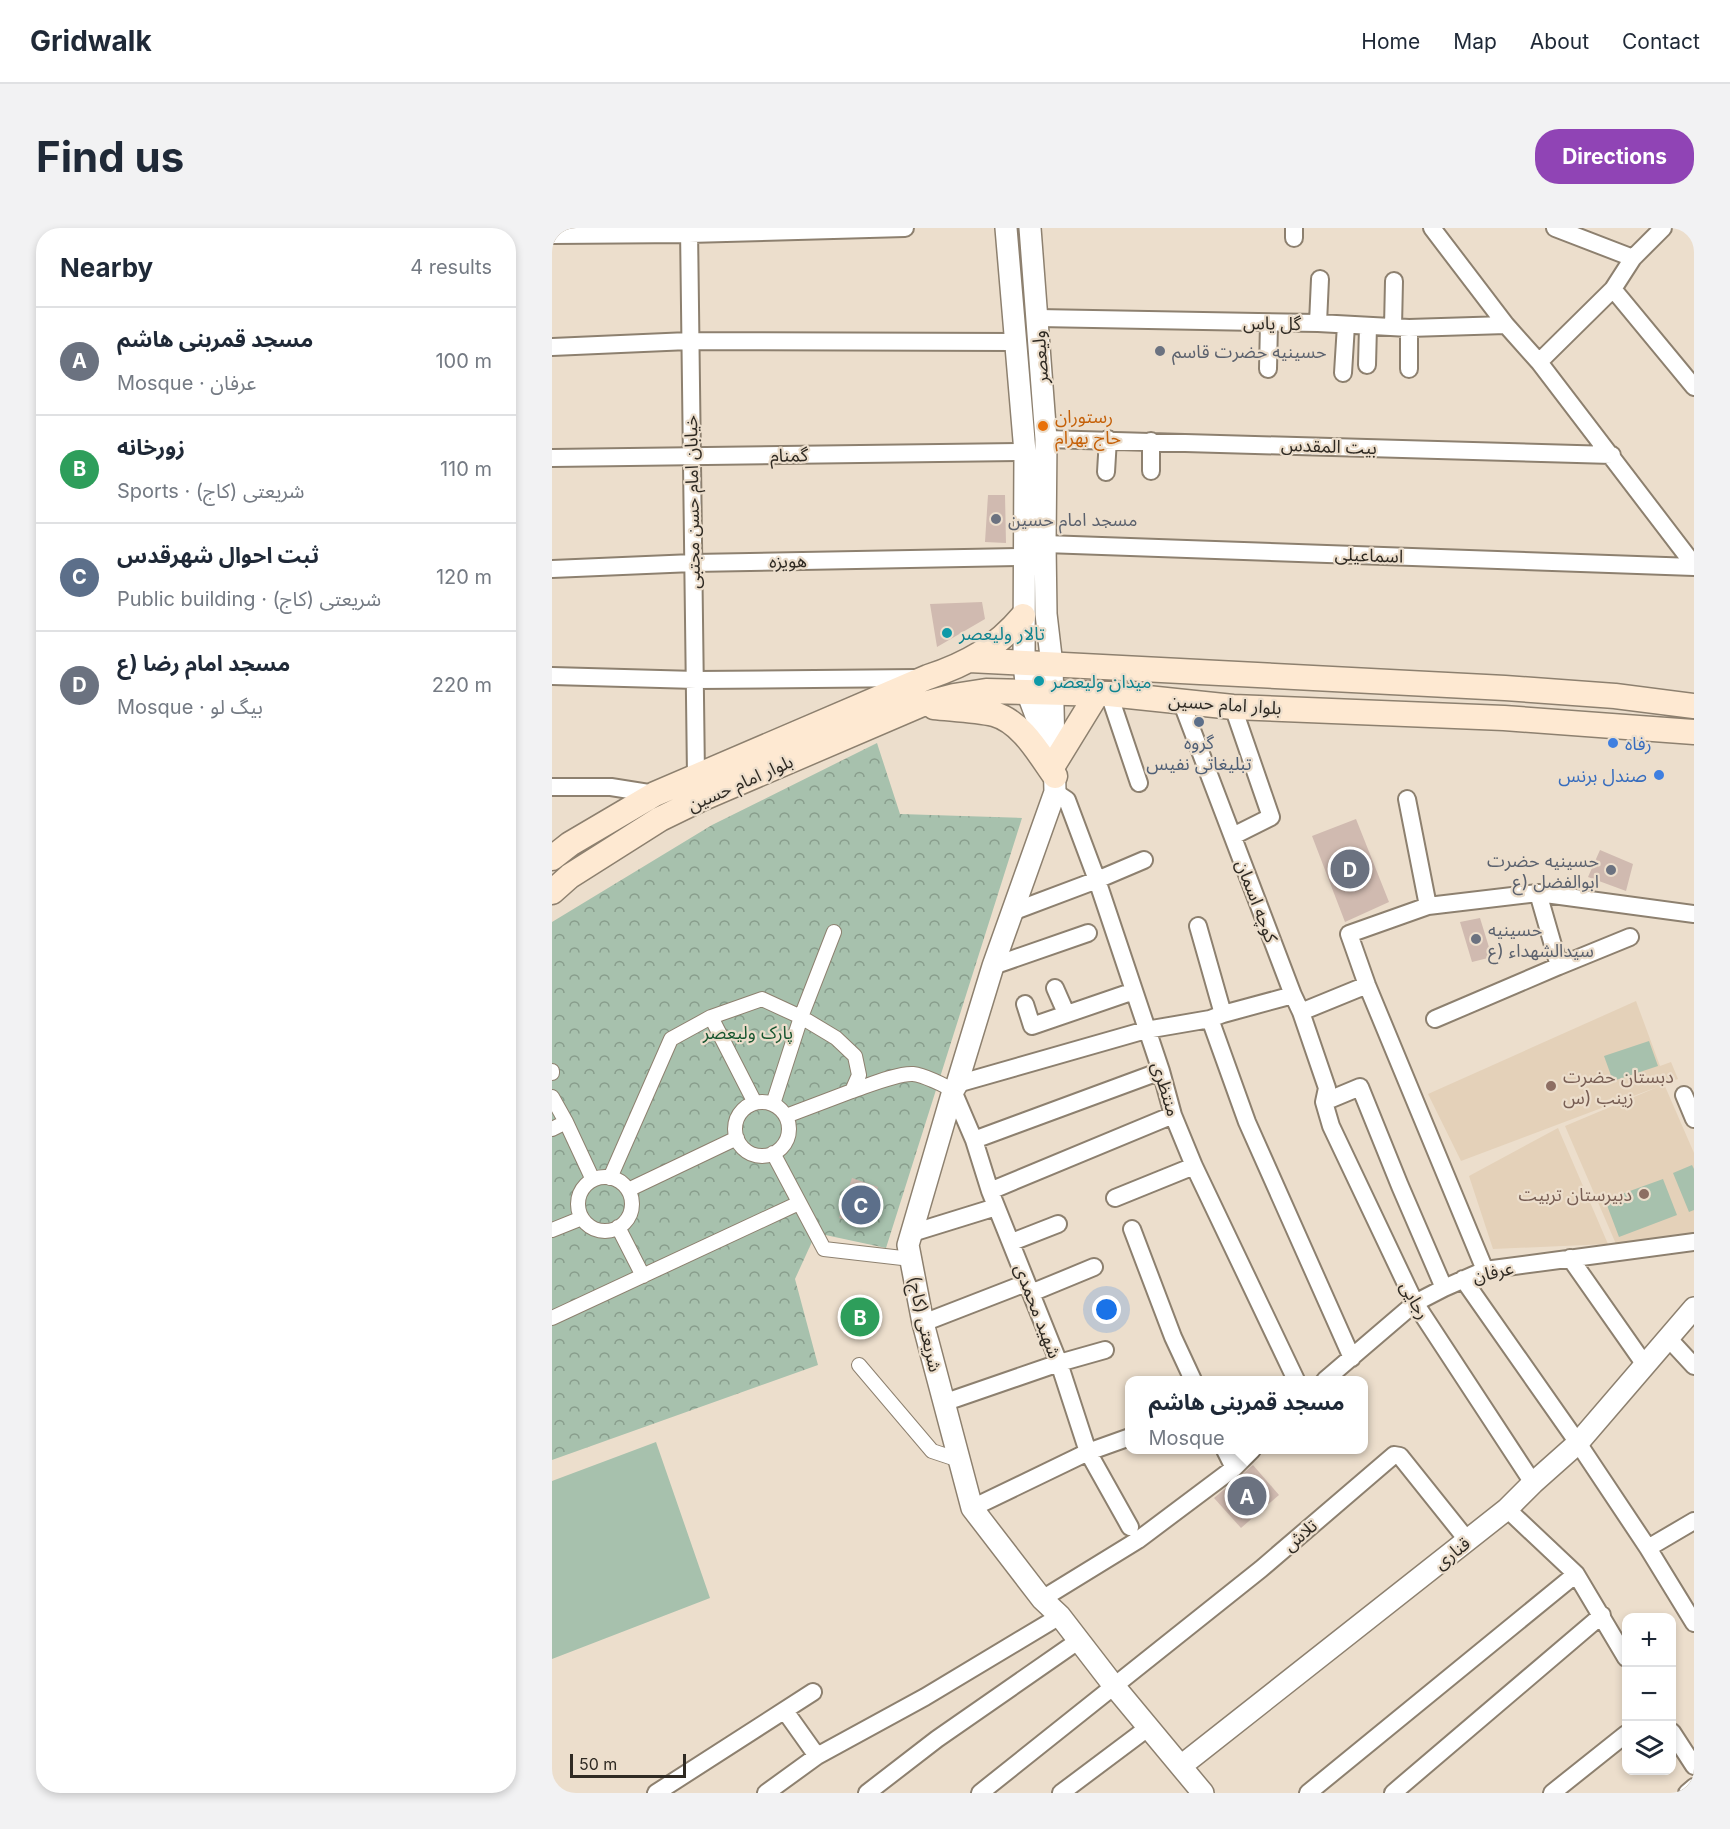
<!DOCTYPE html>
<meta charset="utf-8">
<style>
:root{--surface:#fff;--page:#f2f2f3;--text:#1f2937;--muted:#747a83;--line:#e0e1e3;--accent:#9044b5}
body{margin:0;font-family:Inter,"Noto Sans Arabic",sans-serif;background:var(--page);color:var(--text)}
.controls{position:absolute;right:18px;bottom:18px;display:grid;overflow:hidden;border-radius:12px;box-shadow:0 3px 9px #0003}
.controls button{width:54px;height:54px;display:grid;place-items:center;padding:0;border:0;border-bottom:2px solid var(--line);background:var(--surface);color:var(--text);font:30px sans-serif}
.scale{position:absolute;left:18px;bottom:15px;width:116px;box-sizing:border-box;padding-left:6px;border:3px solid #2f2a23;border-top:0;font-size:16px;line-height:21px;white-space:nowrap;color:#2f2a23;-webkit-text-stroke:4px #ecdecc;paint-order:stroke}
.you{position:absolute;left:555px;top:1082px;width:21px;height:21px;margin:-15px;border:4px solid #fff;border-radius:50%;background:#1a73e8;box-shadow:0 0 0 9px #1a73e833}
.badge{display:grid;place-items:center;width:39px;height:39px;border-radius:50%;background:var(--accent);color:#fff;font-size:20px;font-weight:700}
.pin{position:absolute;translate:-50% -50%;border:3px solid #fff;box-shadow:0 2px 6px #0006}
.popup{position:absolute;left:573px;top:1148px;width:243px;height:78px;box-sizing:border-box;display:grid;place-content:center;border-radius:12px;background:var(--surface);filter:drop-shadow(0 2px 4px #0005);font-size:20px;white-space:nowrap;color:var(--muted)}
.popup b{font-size:22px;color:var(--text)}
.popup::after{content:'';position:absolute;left:50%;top:100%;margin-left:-12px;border:12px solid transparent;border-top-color:var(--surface)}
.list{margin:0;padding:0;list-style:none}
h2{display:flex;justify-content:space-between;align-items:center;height:78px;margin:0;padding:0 24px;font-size:26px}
h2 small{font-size:20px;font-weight:400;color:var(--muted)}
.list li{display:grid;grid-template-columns:39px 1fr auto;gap:18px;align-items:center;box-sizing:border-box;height:108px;padding:0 24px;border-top:2px solid var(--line)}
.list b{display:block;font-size:22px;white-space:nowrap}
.list p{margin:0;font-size:20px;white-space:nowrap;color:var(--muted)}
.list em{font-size:20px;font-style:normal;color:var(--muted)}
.icon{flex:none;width:33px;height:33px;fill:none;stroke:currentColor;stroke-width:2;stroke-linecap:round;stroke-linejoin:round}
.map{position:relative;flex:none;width:1142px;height:1565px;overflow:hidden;border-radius:24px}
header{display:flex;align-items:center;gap:36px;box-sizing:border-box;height:84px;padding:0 30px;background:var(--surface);border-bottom:2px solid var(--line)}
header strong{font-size:28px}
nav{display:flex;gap:33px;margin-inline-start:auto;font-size:21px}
.intro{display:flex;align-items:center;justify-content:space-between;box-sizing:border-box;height:144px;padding:0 36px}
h1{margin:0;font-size:42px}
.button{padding:15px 27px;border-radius:24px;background:var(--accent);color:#fff;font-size:21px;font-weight:700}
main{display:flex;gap:36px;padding:0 36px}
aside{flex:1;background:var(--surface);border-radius:24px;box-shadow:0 3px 9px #0003}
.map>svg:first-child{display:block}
.built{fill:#e4d1b9}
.park{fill:url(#park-crowns)}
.pitch{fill:#a7c1ad}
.building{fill:#d0bab0}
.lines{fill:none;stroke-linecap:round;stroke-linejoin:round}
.pedestrian-casing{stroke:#8d806f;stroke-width:16}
.minor-casing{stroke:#8d806f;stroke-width:20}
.tertiary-casing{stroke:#8d806f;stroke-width:24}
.secondary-casing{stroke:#8d806f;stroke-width:27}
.pedestrian{stroke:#fff;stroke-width:14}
.minor{stroke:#fff;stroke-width:16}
.tertiary{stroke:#fff;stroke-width:21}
.secondary{stroke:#fee9d2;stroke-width:24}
.worship-dot{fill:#6b7280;stroke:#ecdecc;stroke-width:2}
.food-dot{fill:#e8710a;stroke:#ecdecc;stroke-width:2}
.culture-dot{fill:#0f9aa8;stroke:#ecdecc;stroke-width:2}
.service-dot{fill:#5c6f8a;stroke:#ecdecc;stroke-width:2}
.shop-dot{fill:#3f7fe0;stroke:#ecdecc;stroke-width:2}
.education-dot{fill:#8d6e63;stroke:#ecdecc;stroke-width:2}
.labels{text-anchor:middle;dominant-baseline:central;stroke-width:4.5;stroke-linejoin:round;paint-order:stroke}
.street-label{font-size:18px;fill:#2f2a23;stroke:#ecdecc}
.worship-label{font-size:18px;fill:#5b616d;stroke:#ecdecc;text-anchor:start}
.food-label{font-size:18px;fill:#c56008;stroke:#ecdecc;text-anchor:start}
.culture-label{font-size:18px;fill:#0d838f;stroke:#ecdecc;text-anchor:start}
.service-label{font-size:18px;fill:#4e5e75;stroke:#ecdecc}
.shop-label{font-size:18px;fill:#366cbe;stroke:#ecdecc;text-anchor:start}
.park-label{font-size:18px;fill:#17552f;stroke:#ecdecc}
.education-label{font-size:18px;fill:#785e54;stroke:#ecdecc;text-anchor:start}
</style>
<header>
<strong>Gridwalk</strong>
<nav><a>Home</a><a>Map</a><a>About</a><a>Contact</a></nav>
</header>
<div class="intro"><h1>Find us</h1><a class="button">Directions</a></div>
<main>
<aside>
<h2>Nearby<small>4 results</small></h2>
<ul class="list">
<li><span class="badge" style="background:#6b7280">A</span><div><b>مسجد قمربنی هاشم</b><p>Mosque · عرفان</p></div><em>100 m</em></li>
<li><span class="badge" style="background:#2e9e5b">B</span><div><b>زورخانه</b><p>Sports · شریعتی (کاج)</p></div><em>110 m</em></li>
<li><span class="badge" style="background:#5c6f8a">C</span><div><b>ثبت احوال شهرقدس</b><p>Public building · شریعتی (کاج)</p></div><em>120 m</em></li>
<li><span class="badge" style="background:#6b7280">D</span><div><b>مسجد امام رضا (ع</b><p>Mosque · بیگ لو</p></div><em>220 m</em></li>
</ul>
</aside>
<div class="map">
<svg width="1142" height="1565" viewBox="0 0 1142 1565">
<defs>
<pattern id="park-crowns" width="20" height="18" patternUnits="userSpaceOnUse" patternTransform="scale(1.5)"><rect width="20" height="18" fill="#a7c1ad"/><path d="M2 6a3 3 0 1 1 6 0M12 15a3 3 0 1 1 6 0" fill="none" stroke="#889d8c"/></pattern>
</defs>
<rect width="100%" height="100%" fill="#ecdecc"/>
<path class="built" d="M1084 773 1108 838 1119 834 1126 851 1112 856 1142 925V1006L1064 1016 1013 898 1108 858 909 933 876 866Z
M1006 900 1056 1016 941 1021 917 948Z"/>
<path class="park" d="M325 515 348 586 470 590 334 1020 264 1005 243 1051 266 1137 0 1232V694L160 597Z"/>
<path class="pitch" d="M1097 813 1106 838 1061 853 1052 828Z
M1140 937 1142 941V982L1137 984 1121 945Z
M1111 951 1125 987 1067 1009 1053 972Z
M104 1214 158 1370 0 1431V1253Z"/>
<path class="building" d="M436 267H453L454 315 433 314Z
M430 374 433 391 385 419 378 376Z
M804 591 837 674 793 694 760 608Z
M1048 622 1081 636 1074 663 1036 649Z
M928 690 940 729 920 734 908 694Z
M300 950 326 959 314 998 287 990Z
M701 1237 727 1267 689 1300 662 1270Z"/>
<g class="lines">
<defs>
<path id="pedestrian" d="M0 843V845
M300 863C315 858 346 845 361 846 371 847 393 857 401 863
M0 869 14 894 41 952
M183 901a27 27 0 1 1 54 0a27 27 0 1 1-54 0Z
M203 875 159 789 210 771 249 789 284 810 303 828 307 847 300 863 234 888
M221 876 249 789 282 704
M0 901 14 894
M221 925 272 1021 359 1031
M26 976a27 27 0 1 1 54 0a27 27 0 1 1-54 0Z
M58 950 119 811 159 789
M76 962 185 910
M66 999 91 1048
M0 1002 30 990
M0 1090 247 975
M307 1137 380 1223 407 1232"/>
<path id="minor" d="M137 0 144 548
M880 0 954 97 987 134 1142 337
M1003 0 1081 30
M0 7 137 6 353 0
M742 10V0
M1061 61 1142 159
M486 90 766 95 857 100 954 97
M766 95 768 51
M841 99 842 53
M857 100V141
M0 119 137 113 464 114
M987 134 1061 61 1081 30 1111 0
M815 137 816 98
M716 141 717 95
M791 145 794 97
M494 211 1060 227
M0 230 473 224
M599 243V213
M554 244 556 211
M493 316 1142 339
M0 341 141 335 472 329
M0 448 144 452 367 450
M557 466 587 555
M629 473 741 767 749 784 775 860 772 874 779 898 863 1075 981 1255
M0 559H59L103 566
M503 564 515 572 545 652 609 843 621 887 642 938 744 1152
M855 571 876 678
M681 608 719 589 681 479
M460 684 545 652 592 632
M646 698 671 786
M441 738 536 705
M1007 738 1078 709
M503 760 514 785
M473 776 480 798 582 763
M749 784 815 757
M658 791 695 894 800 1130
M883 791 1007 738 986 665
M405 856 594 802 658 791 671 786 741 767
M401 863 422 912 438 963 507 1135 536 1224 578 1299
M1132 867 1142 891
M772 874 808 859 848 958 892 1060
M422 912 609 843
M438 963 621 887
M563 970 642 938
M580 1001 621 1109 641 1152
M360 1005 444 979
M460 1014 506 996
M1018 1030 1093 1137
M933 1042 815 757 797 706 876 678 986 665 1142 686
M911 1051 1026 1215 1096 1320 1142 1395
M479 1065 542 1039
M371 1095 474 1055
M1117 1111 1142 1138
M773 1152 863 1075 892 1060 933 1042 1142 1014
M391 1175 507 1135 553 1122
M673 1222 682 1240
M420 1280 536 1224 578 1209
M955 1281 1024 1346 1074 1430
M1096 1320 1142 1293
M490 1371 586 1312 682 1240 700 1222
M233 1483 265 1528
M1120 1504 1142 1538
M104 1565 261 1464
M214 1565 265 1528 373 1469 508 1388
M315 1565 385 1511 526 1413
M428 1565 709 1341 842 1227 848 1228 916 1313
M509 1565 597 1499
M756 1565 1024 1346
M841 1565 1050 1387
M1000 1565 1074 1506
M1135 1565 1142 1559"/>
<path id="tertiary" d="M454 0 473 224 472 436 475 464 497 522
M478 0 494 211 493 316 494 386 500 437 503 564 441 738 405 856 401 863 356 1017 371 1095 420 1280 490 1371 508 1388 562 1458 651 1565
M629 1538 955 1281 981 1255 1026 1215 1142 1080"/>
<path id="secondary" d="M417 432 953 460 1063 468 1142 478
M382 479C401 481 424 482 442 486 470 494 487 526 503 548
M502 536 545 466
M0 630 18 616 103 566 376 449C415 436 444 420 471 388
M0 664 18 648 108 591 149 571 368 477 402 468 434 463 557 466 681 479 952 490 1142 504"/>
</defs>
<use href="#pedestrian" class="pedestrian-casing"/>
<use href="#minor" class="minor-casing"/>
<use href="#tertiary" class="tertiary-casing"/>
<use href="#secondary" class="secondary-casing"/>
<use href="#pedestrian" class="pedestrian"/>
<use href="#minor" class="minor"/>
<use href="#tertiary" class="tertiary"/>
<use href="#secondary" class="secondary"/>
</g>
<g class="worship-dot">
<circle cx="608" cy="123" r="6"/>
<circle cx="444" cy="291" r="6"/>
<circle cx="1059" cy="642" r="6"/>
<circle cx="924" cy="711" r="6"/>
</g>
<circle class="food-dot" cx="491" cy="198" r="6"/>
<g class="culture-dot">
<circle cx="395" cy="405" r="6"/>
<circle cx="487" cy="453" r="6"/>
</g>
<circle class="service-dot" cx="647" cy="494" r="6"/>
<g class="shop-dot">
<circle cx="1061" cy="515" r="6"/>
<circle cx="1107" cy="547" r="6"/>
</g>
<g class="education-dot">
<circle cx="999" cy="858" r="6"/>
<circle cx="1092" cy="966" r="6"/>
</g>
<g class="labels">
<g class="street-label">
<text transform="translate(720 95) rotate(1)">گل یاس</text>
<text transform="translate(488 129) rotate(-94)">ولیعصر</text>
<text transform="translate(777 218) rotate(2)">بیت المقدس</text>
<text transform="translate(237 227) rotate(-1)">گمنام</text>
<text transform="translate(140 274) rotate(-91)">خیابان امام حسن مجتبی</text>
<text transform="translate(817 327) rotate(2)">اسماعیلی</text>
<text transform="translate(236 333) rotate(-1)">هویزه</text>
<text transform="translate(673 476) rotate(4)">بلوار امام حسین</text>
<text transform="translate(188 555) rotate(-24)">بلوار امام حسین</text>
<text transform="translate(705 673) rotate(69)">کوچه اسمان</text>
<text transform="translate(614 861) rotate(73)">منتظری</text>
<text transform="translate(941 1044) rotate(-13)">عرفان</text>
<text transform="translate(863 1072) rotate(61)">رجایی</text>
<text transform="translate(486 1083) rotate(69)">شهید محمدی</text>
<text transform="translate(373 1096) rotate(77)">شریعتی (کاج)</text>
<text transform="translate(748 1307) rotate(-40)">تلاش</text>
<text transform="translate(900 1325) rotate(-38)">قناری</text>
</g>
<g class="worship-label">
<text x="620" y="123">حسینیه حضرت قاسم</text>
<text x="456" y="291">مسجد امام حسین</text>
<text x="1047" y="632" text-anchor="end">حسینیه حضرت<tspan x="1047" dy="21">ابوالفضل (ع</tspan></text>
<text x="936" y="701">حسینیه<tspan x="936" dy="21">سیدالشهداء (ع</tspan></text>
</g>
<g class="food-label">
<text x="503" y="188">رستوران<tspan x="503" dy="21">حاج بهرام</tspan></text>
</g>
<g class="culture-label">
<text x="407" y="405">تالار ولیعصر</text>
<text x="499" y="453">میدان ولیعصر</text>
</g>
<g class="service-label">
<text x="647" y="514">گروه<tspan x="647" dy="21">تبلیغاتی نفیس</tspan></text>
</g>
<g class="shop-label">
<text x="1073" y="515">رفاه</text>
<text x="1095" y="547" text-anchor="end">صندل برنس</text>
</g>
<g class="park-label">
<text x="196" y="804">پارک ولیعصر</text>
</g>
<g class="education-label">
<text x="1011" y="848">دبستان حضرت<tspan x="1011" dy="21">زینب (س</tspan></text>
<text x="1080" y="966" text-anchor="end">دبیرستان تربیت</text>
</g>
</g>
</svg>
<div class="controls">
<button>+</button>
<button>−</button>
<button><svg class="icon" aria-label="layers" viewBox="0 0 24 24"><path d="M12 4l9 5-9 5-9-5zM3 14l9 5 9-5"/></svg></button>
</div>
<div class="scale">50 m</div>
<div class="you"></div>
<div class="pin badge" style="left:695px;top:1268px;background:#6b7280">A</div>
<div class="popup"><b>مسجد قمربنی هاشم</b>Mosque</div>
<div class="pin badge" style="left:308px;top:1089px;background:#2e9e5b">B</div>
<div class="pin badge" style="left:309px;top:977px;background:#5c6f8a">C</div>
<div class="pin badge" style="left:798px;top:641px;background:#6b7280">D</div>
</div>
</main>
